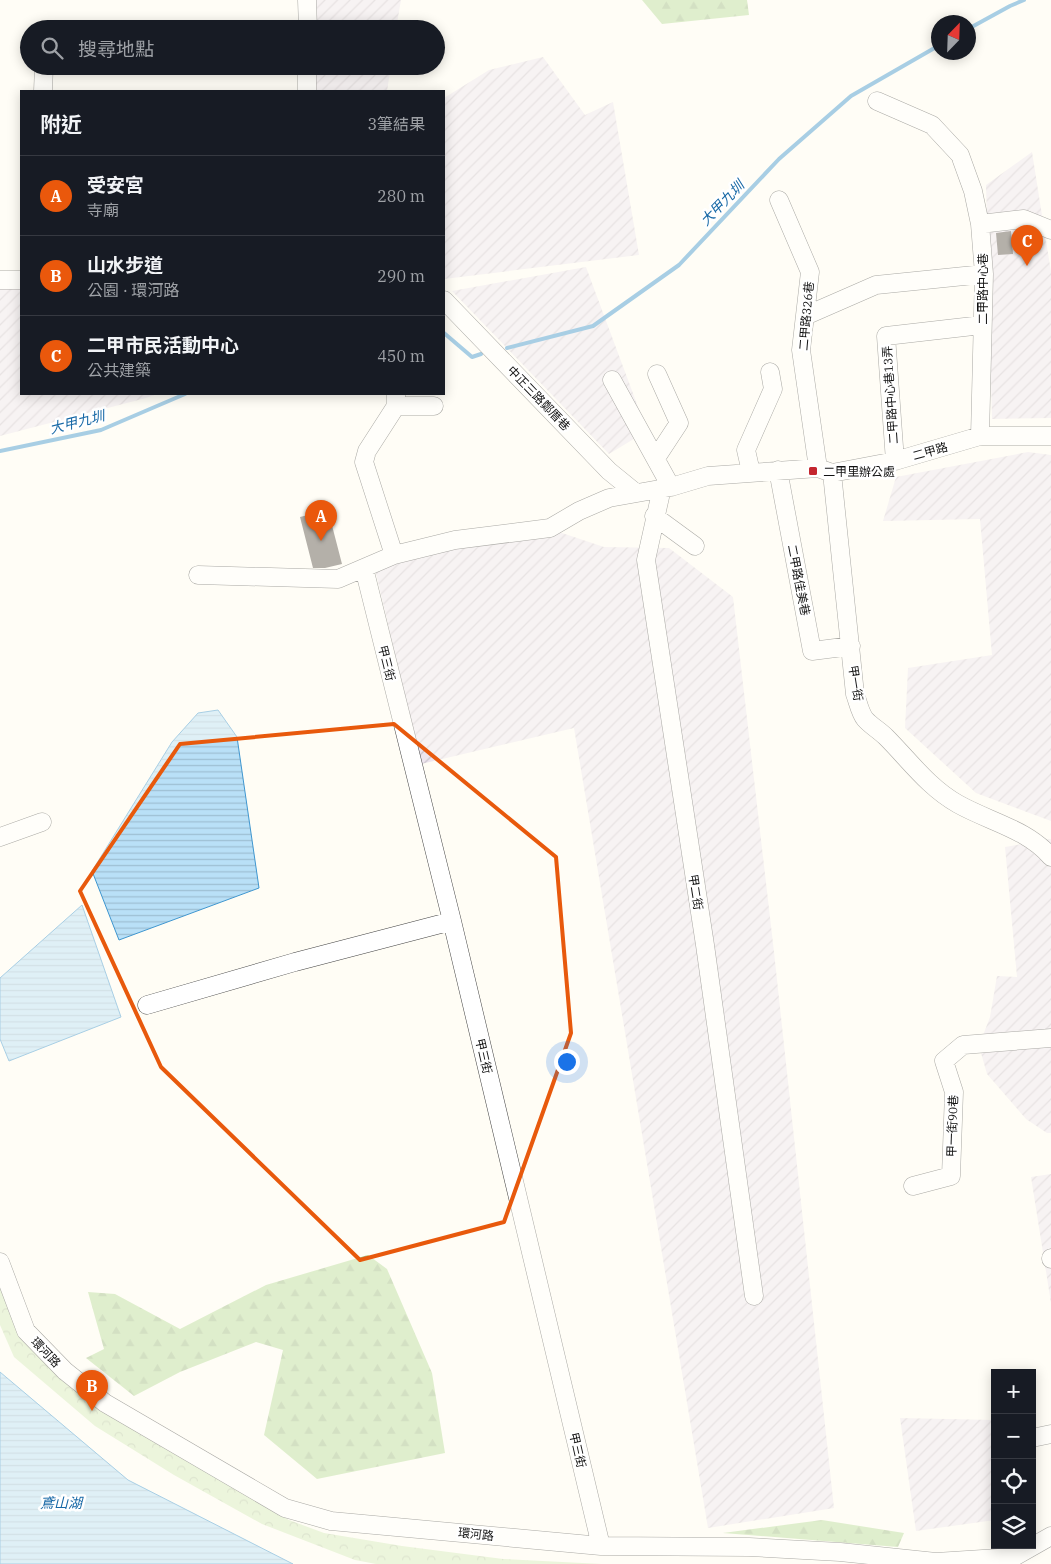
<!DOCTYPE html>
<html lang="zh-TW">
<meta charset="utf-8">
<style>
:root{--surface:#171b24;--page:#242831;--text:#f1f3f6;--muted:#9ea1a6;--line:#363941;--accent:#ea580c}
body{margin:0;font-family:"IBM Plex Serif","Noto Sans TC",serif;background:var(--page);color:var(--text)}
.controls{position:absolute;right:15px;bottom:15px;display:grid;overflow:hidden;border-radius:0px;box-shadow:0 2px 12px #0003}
.controls button{width:45px;height:45px;display:grid;place-items:center;padding:0;border:0;border-bottom:1px solid var(--line);background:var(--surface);color:var(--text);font:25px sans-serif}
.compass{position:absolute;left:931px;top:15px;width:45px;height:45px;border-radius:50%;background:var(--surface);box-shadow:0 2px 12px #0003;rotate:23deg}
.you{position:absolute;left:566px;top:1061px;width:18px;height:18px;margin:-12px;border:4px solid #fff;border-radius:50%;background:#1a73e8;box-shadow:0 0 0 8px #1a73e833}
.badge{display:grid;place-items:center;width:32px;height:32px;border-radius:50%;background:var(--accent);color:#fff;font-size:16px;font-weight:700}
.pin{position:absolute;translate:-50% -41px;filter:drop-shadow(0 1px 2px #0008)}
.pin::after{content:'';position:absolute;top:26px;width:18px;height:15px;background:inherit;clip-path:polygon(0 0,100% 0,50% 100%)}
.list{margin:0;padding:0;list-style:none}
h2{display:flex;justify-content:space-between;align-items:center;height:65px;margin:0;padding:0 20px;font-size:21px}
h2 small{font-size:16px;font-weight:400;color:var(--muted)}
.list li{display:grid;grid-template-columns:32px 1fr auto;gap:15px;align-items:center;box-sizing:border-box;height:80px;padding:0 20px;border-top:1px solid var(--line)}
.list b{display:block;font-size:19px;white-space:nowrap}
.list p{margin:0;font-size:16px;white-space:nowrap;color:var(--muted)}
.list em{font-size:16px;font-style:normal;color:var(--muted)}
.icon{flex:none;width:28px;height:28px;fill:none;stroke:currentColor;stroke-width:2;stroke-linecap:round;stroke-linejoin:round}
.map{position:relative;flex:none;width:1051px;height:1564px;overflow:hidden}
.search{position:absolute;background:var(--surface);box-shadow:0 2px 12px #0003;left:20px;top:20px;width:425px;height:55px;display:flex;align-items:center;gap:12px;box-sizing:border-box;padding:0 18px;border-radius:28px;color:var(--muted);font-size:19px}
.panel{position:absolute;background:var(--surface);box-shadow:0 2px 12px #0003;left:20px;top:90px;width:425px;height:305px;border-radius:0px}
.map>svg:first-child{display:block}
.industrial{fill:url(#industrial-furrows)}
.forest{fill:url(#forest-firs)}
.park{fill:url(#park-crowns)}
.water{fill:url(#water-rules);stroke:#3f96cf}
.lines{fill:none;stroke-linecap:round;stroke-linejoin:round}
.stream{stroke:#3f96cf;stroke-width:4}
.building{fill:#5a524d}
.minor-casing{stroke:#444;stroke-width:19}
.minor{stroke:#fff;stroke-width:18}
.marked{fill:none;stroke:#e8590c;stroke-width:4;stroke-linejoin:round}
.poi-dot{fill:#c4262e;stroke:#fff;stroke-width:2}
.labels{text-anchor:middle;dominant-baseline:central;stroke-width:5;stroke-linejoin:round;paint-order:stroke}
.street-label{font-size:12px;fill:#111;stroke:#fff}
.poi-label{font-size:12px;fill:#111;stroke:#fff;text-anchor:start}
.water-label{font-size:14px;font-style:italic;fill:#1768a6;stroke:#fff}
</style>
<div class="map">
<svg width="1051" height="1564" viewBox="0 0 1051 1564">
<defs>
<pattern id="industrial-furrows" width="10" height="10" patternUnits="userSpaceOnUse" patternTransform="scale(1.25)"><rect width="10" height="10" fill="#eee6ef"/><path d="M-1 1l2-2M0 10L10 0M9 11l2-2" fill="none" stroke="#cbc4cc"/></pattern>
<pattern id="forest-firs" width="22" height="20" patternUnits="userSpaceOnUse" patternTransform="scale(1.25)"><rect width="22" height="20" fill="#b9dc9c"/><path d="M5 1l3.5 6h-7zM16 11l3.5 6h-7z" fill="#9ebc85"/></pattern>
<pattern id="park-crowns" width="20" height="18" patternUnits="userSpaceOnUse" patternTransform="scale(1.25)"><rect width="20" height="18" fill="#d5ebbd"/><path d="M2 6a3 3 0 1 1 6 0M12 15a3 3 0 1 1 6 0" fill="none" stroke="#b6c8a1"/></pattern>
<pattern id="water-rules" width="6" height="5" patternUnits="userSpaceOnUse" patternTransform="scale(1.25)"><rect width="6" height="5" fill="#b9e0f7"/><path d="M0 2.5h6" fill="none" stroke="#9ebfd3"/></pattern>
</defs>
<rect width="100%" height="100%" fill="#fffdf5"/>
<path class="industrial" d="M310 0H401L396 29H310Z
M543 57 585 115 613 102 639 255 444 279V98L489 70Z
M309 66H391L387 91H309Z
M1032 152 1051 272V418L992 419 986 185Z
M586 267 647 431 609 454 452 291Z
M0 286 21 287V394H157L146 398 0 436Z
M1028 452 1051 455V821L976 793 905 728 908 668 992 655 980 519 883 521 896 477Z
M553 530 604 547 669 548 733 597 774 952 834 1508 708 1528 574 728 421 764 374 565Z
M1051 839V1133H1047L1026 1119 987 1074 979 1046 990 1017 997 976 1017 977 1005 847Z
M1051 1174V1303L1031 1177Z
M900 1418 995 1420V1453L993 1454 995 1466V1520L916 1531Z"/>
<path class="forest" d="M642 0H747L749 15 662 24Z
M368 1255 387 1269 432 1373 445 1453 317 1479 264 1435 283 1350 256 1342 180 1372 134 1396 86 1358 104 1349 88 1292 115 1294 180 1329 266 1285Z
M822 1520 904 1533 898 1547 723 1533Z"/>
<path class="park" d="M0 1283 84 1396 144 1436 289 1520 324 1533 402 1546 503 1559 602 1564H376L355 1560 262 1524 174 1475 95 1426 14 1357 0 1325Z"/>
<path class="water" d="M218 710 237 737 259 888 119 940 92 871 172 742 198 713Z
M82 905 121 1017 9 1061 0 1039V978Z
M0 1372 128 1480 293 1564H0Z"/>
<g class="lines">
<path class="stream" d="M968 29 1010 6 1024 0
M444 333 472 357 481 354
M507 348 593 326 679 265 779 159 851 96 938 46
M0 451 101 430 185 394"/>
</g>
<path class="building" d="M1011 231 1013 254 998 255 996 233Z
M328 510 342 564 325 568H313L300 517Z"/>
<g class="lines">
<defs>
<path id="minor" d="M307 0 308 29
M307 66V91
M43 91 44 66
M877 101 932 125 960 155 973 191 980 224 984 274 980 436
M779 200 810 272 801 350 818 468
M980 224 1024 219 1051 230
M0 280H21
M444 300 609 471 636 493
M805 316 876 285 984 274
M612 380 671 487
M396 406H434
M656 458 679 423 657 374
M895 461 886 336 982 325
M778 470 812 651 851 646
M751 472 746 450 773 389 770 372
M832 473 855 694C858 702 860 713 865 719 871 726 879 730 886 737 909 760 929 788 958 804 990 822 1027 829 1051 857
M662 488 646 560 705 945 754 1296
M654 516 695 546
M394 555 364 462 367 451 396 406V394
M364 568 452 921 601 1546
M198 575 338 579 394 555 455 540 550 528 579 511 609 498 671 487 708 476 818 468 832 473 895 461 980 436H1051
M0 837 42 822
M147 1005 295 962 452 921
M913 1186 951 1176 954 1092 944 1061 963 1045 1051 1038
M1051 1258V1259
M0 1262 26 1331 65 1371 105 1403 285 1508 331 1521 601 1546 749 1547 840 1552 936 1562 1014 1557 1051 1536
M1032 1438 1051 1434"/>
</defs>
<use href="#minor" class="minor-casing"/>
<use href="#minor" class="minor"/>
</g>
<path d="M0 0H1051V1564H0ZM394 724 556 857 571 1033 504 1222 360 1260 161 1067 80 891 180 744Z" fill="#fffdf5" fill-opacity=".55" fill-rule="evenodd"/>
<path class="marked" d="M394 724 556 857 571 1033 504 1222 360 1260 161 1067 80 891 180 744Z"/>
<rect class="poi-dot" x="808" y="466" width="10" height="10" rx="2.5"/>
<g class="labels">
<g class="street-label">
<text transform="translate(982 289) rotate(-90)">二甲路中心巷</text>
<text transform="translate(806 316) rotate(-85)">二甲路326巷</text>
<text transform="translate(890 395) rotate(-94)">二甲路中心巷13弄</text>
<text transform="translate(539 398) rotate(46)">中正三路鄭厝巷</text>
<text transform="translate(930 451) rotate(-16)">二甲路</text>
<text transform="translate(799 580) rotate(79)">二甲路佳美巷</text>
<text transform="translate(387 663) rotate(76)">甲三街</text>
<text transform="translate(856 683) rotate(81)">甲一街</text>
<text transform="translate(696 892) rotate(81)">甲二街</text>
<text transform="translate(484 1056) rotate(77)">甲三街</text>
<text transform="translate(952 1126) rotate(-88)">甲一街90巷</text>
<text transform="translate(46 1352) rotate(46)">環河路</text>
<text transform="translate(578 1450) rotate(77)">甲三街</text>
<text transform="translate(476 1534) rotate(6)">環河路</text>
</g>
<g class="poi-label">
<text x="823" y="471">二甲里辦公處</text>
</g>
<g class="water-label">
<text transform="translate(722 203) rotate(-46)">大甲九圳</text>
<text transform="translate(77 422) rotate(-14)">大甲九圳</text>
<text x="61" y="1503">鳶山湖</text>
</g>
</g>
</svg>
<div class="controls">
<button>+</button>
<button>−</button>
<button><svg class="icon" aria-label="locate" viewBox="0 0 24 24"><circle cx="12" cy="12" r="6"/><path d="M12 2v4M12 18v4M2 12h4M18 12h4"/></svg></button>
<button><svg class="icon" aria-label="layers" viewBox="0 0 24 24"><path d="M12 4l9 5-9 5-9-5zM3 14l9 5 9-5"/></svg></button>
</div>
<svg class="compass" viewBox="-18 -18 36 36"><path d="M0-13l5 13h-10z" fill="#e53935"/><path d="M0 13l5-13h-10z" fill="#9ea1a6"/></svg>
<div class="you"></div>
<div class="pin badge" style="left:321px;top:541px">A</div>
<div class="pin badge" style="left:92px;top:1411px">B</div>
<div class="pin badge" style="left:1027px;top:266px">C</div>
<div class="search"><svg class="icon" aria-label="search" viewBox="0 0 24 24"><circle cx="10" cy="10" r="6"/><path d="M15 15l6 6"/></svg>搜尋地點</div>
<section class="panel">
<h2>附近<small>3筆結果</small></h2>
<ul class="list">
<li><span class="badge">A</span><div><b>受安宮</b><p>寺廟</p></div><em>280 m</em></li>
<li><span class="badge">B</span><div><b>山水步道</b><p>公園 · 環河路</p></div><em>290 m</em></li>
<li><span class="badge">C</span><div><b>二甲市民活動中心</b><p>公共建築</p></div><em>450 m</em></li>
</ul>
</section>
</div>
